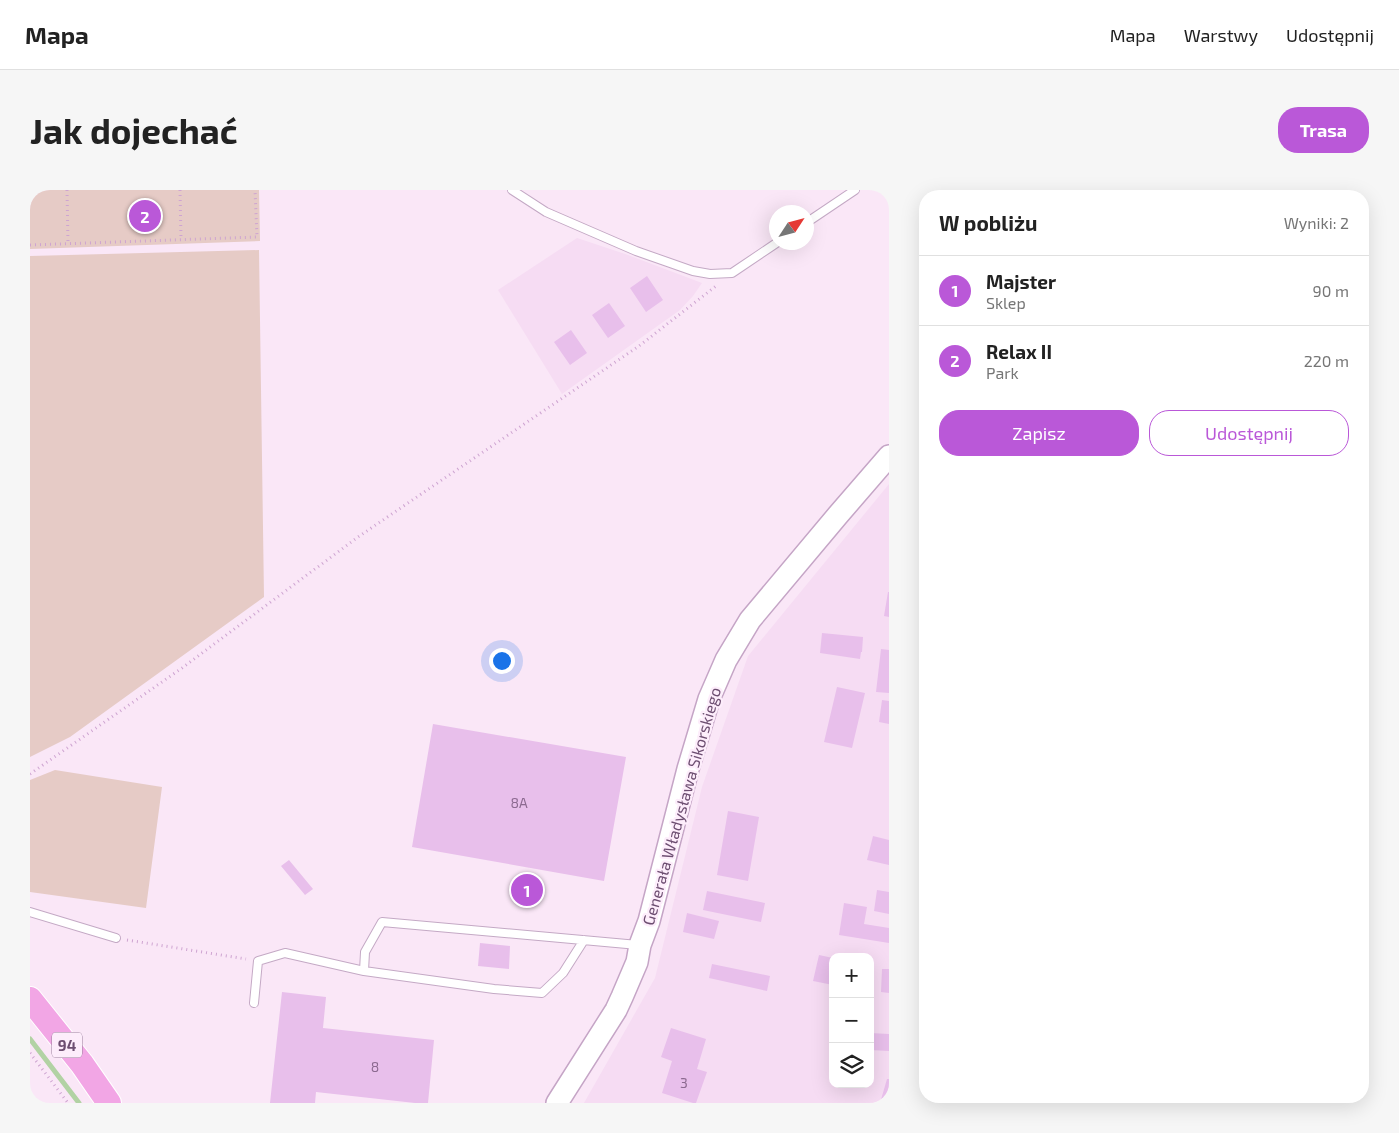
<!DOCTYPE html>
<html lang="pl">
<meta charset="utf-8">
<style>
:root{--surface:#fff;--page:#f6f6f6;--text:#222;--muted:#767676;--line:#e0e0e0;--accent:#ba58d8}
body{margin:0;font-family:"Exo 2",sans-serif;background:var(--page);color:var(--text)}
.controls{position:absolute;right:15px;bottom:15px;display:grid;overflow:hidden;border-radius:10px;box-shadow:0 5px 20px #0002}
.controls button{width:45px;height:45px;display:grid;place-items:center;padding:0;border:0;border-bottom:1px solid var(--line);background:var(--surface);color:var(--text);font:25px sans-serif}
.compass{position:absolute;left:739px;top:15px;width:45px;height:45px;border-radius:50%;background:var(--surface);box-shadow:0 5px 20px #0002;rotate:54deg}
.you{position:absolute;left:471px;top:470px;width:18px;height:18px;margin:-12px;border:4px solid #fff;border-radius:50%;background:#1a73e8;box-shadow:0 0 0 8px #1a73e833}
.badge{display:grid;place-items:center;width:32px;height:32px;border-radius:50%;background:var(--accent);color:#fff;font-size:16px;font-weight:700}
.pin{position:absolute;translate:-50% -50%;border:2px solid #fff;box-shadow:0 1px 5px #0006}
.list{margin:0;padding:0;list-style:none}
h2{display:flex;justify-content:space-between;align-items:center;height:65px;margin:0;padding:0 20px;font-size:21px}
h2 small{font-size:16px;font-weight:400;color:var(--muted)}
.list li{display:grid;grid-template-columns:32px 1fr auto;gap:15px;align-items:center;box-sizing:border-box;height:70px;padding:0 20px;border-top:1px solid var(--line)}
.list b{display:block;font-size:19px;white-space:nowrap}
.list p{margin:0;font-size:16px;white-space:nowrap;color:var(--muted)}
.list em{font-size:16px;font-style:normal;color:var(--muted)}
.actions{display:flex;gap:10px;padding:15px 20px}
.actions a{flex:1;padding:11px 0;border:1px solid var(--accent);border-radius:20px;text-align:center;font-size:18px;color:var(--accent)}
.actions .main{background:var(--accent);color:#fff}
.icon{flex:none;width:28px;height:28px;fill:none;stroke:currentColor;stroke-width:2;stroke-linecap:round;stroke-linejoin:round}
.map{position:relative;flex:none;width:859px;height:913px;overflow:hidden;border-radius:20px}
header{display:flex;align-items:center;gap:30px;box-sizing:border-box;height:70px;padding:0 25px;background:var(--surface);border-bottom:1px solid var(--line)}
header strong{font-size:24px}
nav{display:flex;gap:28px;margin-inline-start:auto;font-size:18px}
.intro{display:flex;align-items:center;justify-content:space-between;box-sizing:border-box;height:120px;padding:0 30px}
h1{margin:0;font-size:35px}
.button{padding:12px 22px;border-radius:20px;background:var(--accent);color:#fff;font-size:18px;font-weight:700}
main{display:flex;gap:30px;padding:0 30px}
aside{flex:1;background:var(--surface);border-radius:20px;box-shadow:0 5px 20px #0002}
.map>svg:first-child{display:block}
.residential{fill:#f6dcf3;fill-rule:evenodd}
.green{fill:#e6cbc6}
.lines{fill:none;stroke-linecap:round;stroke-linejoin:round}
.stream{stroke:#b2d2a4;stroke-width:5}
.building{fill:#e8bfeb}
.service-casing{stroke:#c4a9c5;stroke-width:10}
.secondary-casing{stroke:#c5a5c6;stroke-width:24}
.primary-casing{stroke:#fff;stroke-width:26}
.path{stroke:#cea4d1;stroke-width:3;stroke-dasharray:1 4;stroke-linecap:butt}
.service{stroke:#fff;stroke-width:8}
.secondary{stroke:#fff;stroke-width:21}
.primary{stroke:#f2a6e5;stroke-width:24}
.labels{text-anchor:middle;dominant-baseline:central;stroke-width:4.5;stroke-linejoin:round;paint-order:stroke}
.number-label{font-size:14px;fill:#8c6a90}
.shield{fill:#fdedfb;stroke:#987e9a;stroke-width:1}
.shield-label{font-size:15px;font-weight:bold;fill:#6d4e71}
.street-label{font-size:16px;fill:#6d4e71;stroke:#fdedfb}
</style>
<header>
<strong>Mapa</strong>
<nav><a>Mapa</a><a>Warstwy</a><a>Udostępnij</a></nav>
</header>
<div class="intro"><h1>Jak dojechać</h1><a class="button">Trasa</a></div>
<main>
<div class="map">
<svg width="859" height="913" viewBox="0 0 859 913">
<rect width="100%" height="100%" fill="#fae7f7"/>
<path class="residential" d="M547 48 598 65 672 93 663 106 650 120 532 204 468 100Z
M859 294V913H554L625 788 672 597 718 466ZM803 767H840V894H803Z"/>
<path class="green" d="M0 0H229L230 51 0 59Z
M229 60 234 407 40 547 0 567V66Z
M25 580 132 597 116 718 0 702V590Z"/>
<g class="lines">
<path class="stream" d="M0 849 49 913"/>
</g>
<path class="building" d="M617 86 633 110 616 122 600 98Z
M579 113 595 136 578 148 562 125Z
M541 140 557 163 540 175 524 152Z
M858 402H859V427L854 426Z
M792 443 833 447 832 462H831L830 469 790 463Z
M851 459 859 460V503L846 502Z
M807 497 835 503 822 558 794 552Z
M852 510 859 511V534L849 532Z
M403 534 596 567 574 691 382 657Z
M698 621 729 627 718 691 687 685Z
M843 646 859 650V675L837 670Z
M259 670 283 699 275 705 251 676Z
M847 700 859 702V724L844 721Z
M677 701 735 713 731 732 673 720Z
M814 713 837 717 834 734 859 738V753L809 745Z
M657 723 689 731 684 749 653 742Z
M450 753 480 756 479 779 448 776Z
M789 765 803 768V795L783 791Z
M682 774 740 786 737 801 679 788Z
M852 779H859V803L851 802Z
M252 802 296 807 293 838 404 850 398 913H385L286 902 285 913H240Z
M641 838 676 849 667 879 677 882 666 913H663L632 903 642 871 631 867Z
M840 843 859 844V861L840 860Z
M857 889H859V913H850Z"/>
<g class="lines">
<defs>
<path id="service" d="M482 0 516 22 606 61 663 81 680 84 702 83 748 52
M776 33 825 0
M0 722 86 748
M334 781 464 799 512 803 533 783 554 750
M224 813 228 771 255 763 334 781 335 762 352 732 608 755"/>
<path id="secondary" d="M527 913 586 820 592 807 607 772 610 755 619 731 658 579 679 509 696 470 720 430 808 325 859 266"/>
<path id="primary" d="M0 809 52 874 79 913"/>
</defs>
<use href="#service" class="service-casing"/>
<use href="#secondary" class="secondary-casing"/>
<use href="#primary" class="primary-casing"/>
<path class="path" d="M37 0 38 54
M150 0 151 50
M0 55 227 47 225 0
M0 584 152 478 328 347 609 156 686 96
M97 750 216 769
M0 863 38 913"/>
<use href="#service" class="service"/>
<use href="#secondary" class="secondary"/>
<use href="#primary" class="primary"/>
</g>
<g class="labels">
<g class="number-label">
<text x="489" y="612">8A</text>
<text x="345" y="876">8</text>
<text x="654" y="892">3</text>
</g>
<rect class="shield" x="22" y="842.5" width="30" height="25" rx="4"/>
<g class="shield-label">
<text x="37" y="855">94</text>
</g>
<g class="street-label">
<text transform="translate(651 616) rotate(-74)">Generała Władysława Sikorskiego</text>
</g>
</g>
</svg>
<div class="controls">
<button>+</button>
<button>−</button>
<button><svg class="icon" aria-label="layers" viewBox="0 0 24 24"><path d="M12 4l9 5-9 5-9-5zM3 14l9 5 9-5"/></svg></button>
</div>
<svg class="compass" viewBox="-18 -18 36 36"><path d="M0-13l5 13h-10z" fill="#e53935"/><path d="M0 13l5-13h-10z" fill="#767676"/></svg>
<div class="you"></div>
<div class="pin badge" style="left:497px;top:700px">1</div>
<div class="pin badge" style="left:115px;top:26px">2</div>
</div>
<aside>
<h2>W pobliżu<small>Wyniki: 2</small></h2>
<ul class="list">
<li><span class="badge">1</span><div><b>Majster</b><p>Sklep</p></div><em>90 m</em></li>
<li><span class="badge">2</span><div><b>Relax II</b><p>Park</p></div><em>220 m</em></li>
</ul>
<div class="actions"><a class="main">Zapisz</a><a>Udostępnij</a></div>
</aside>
</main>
